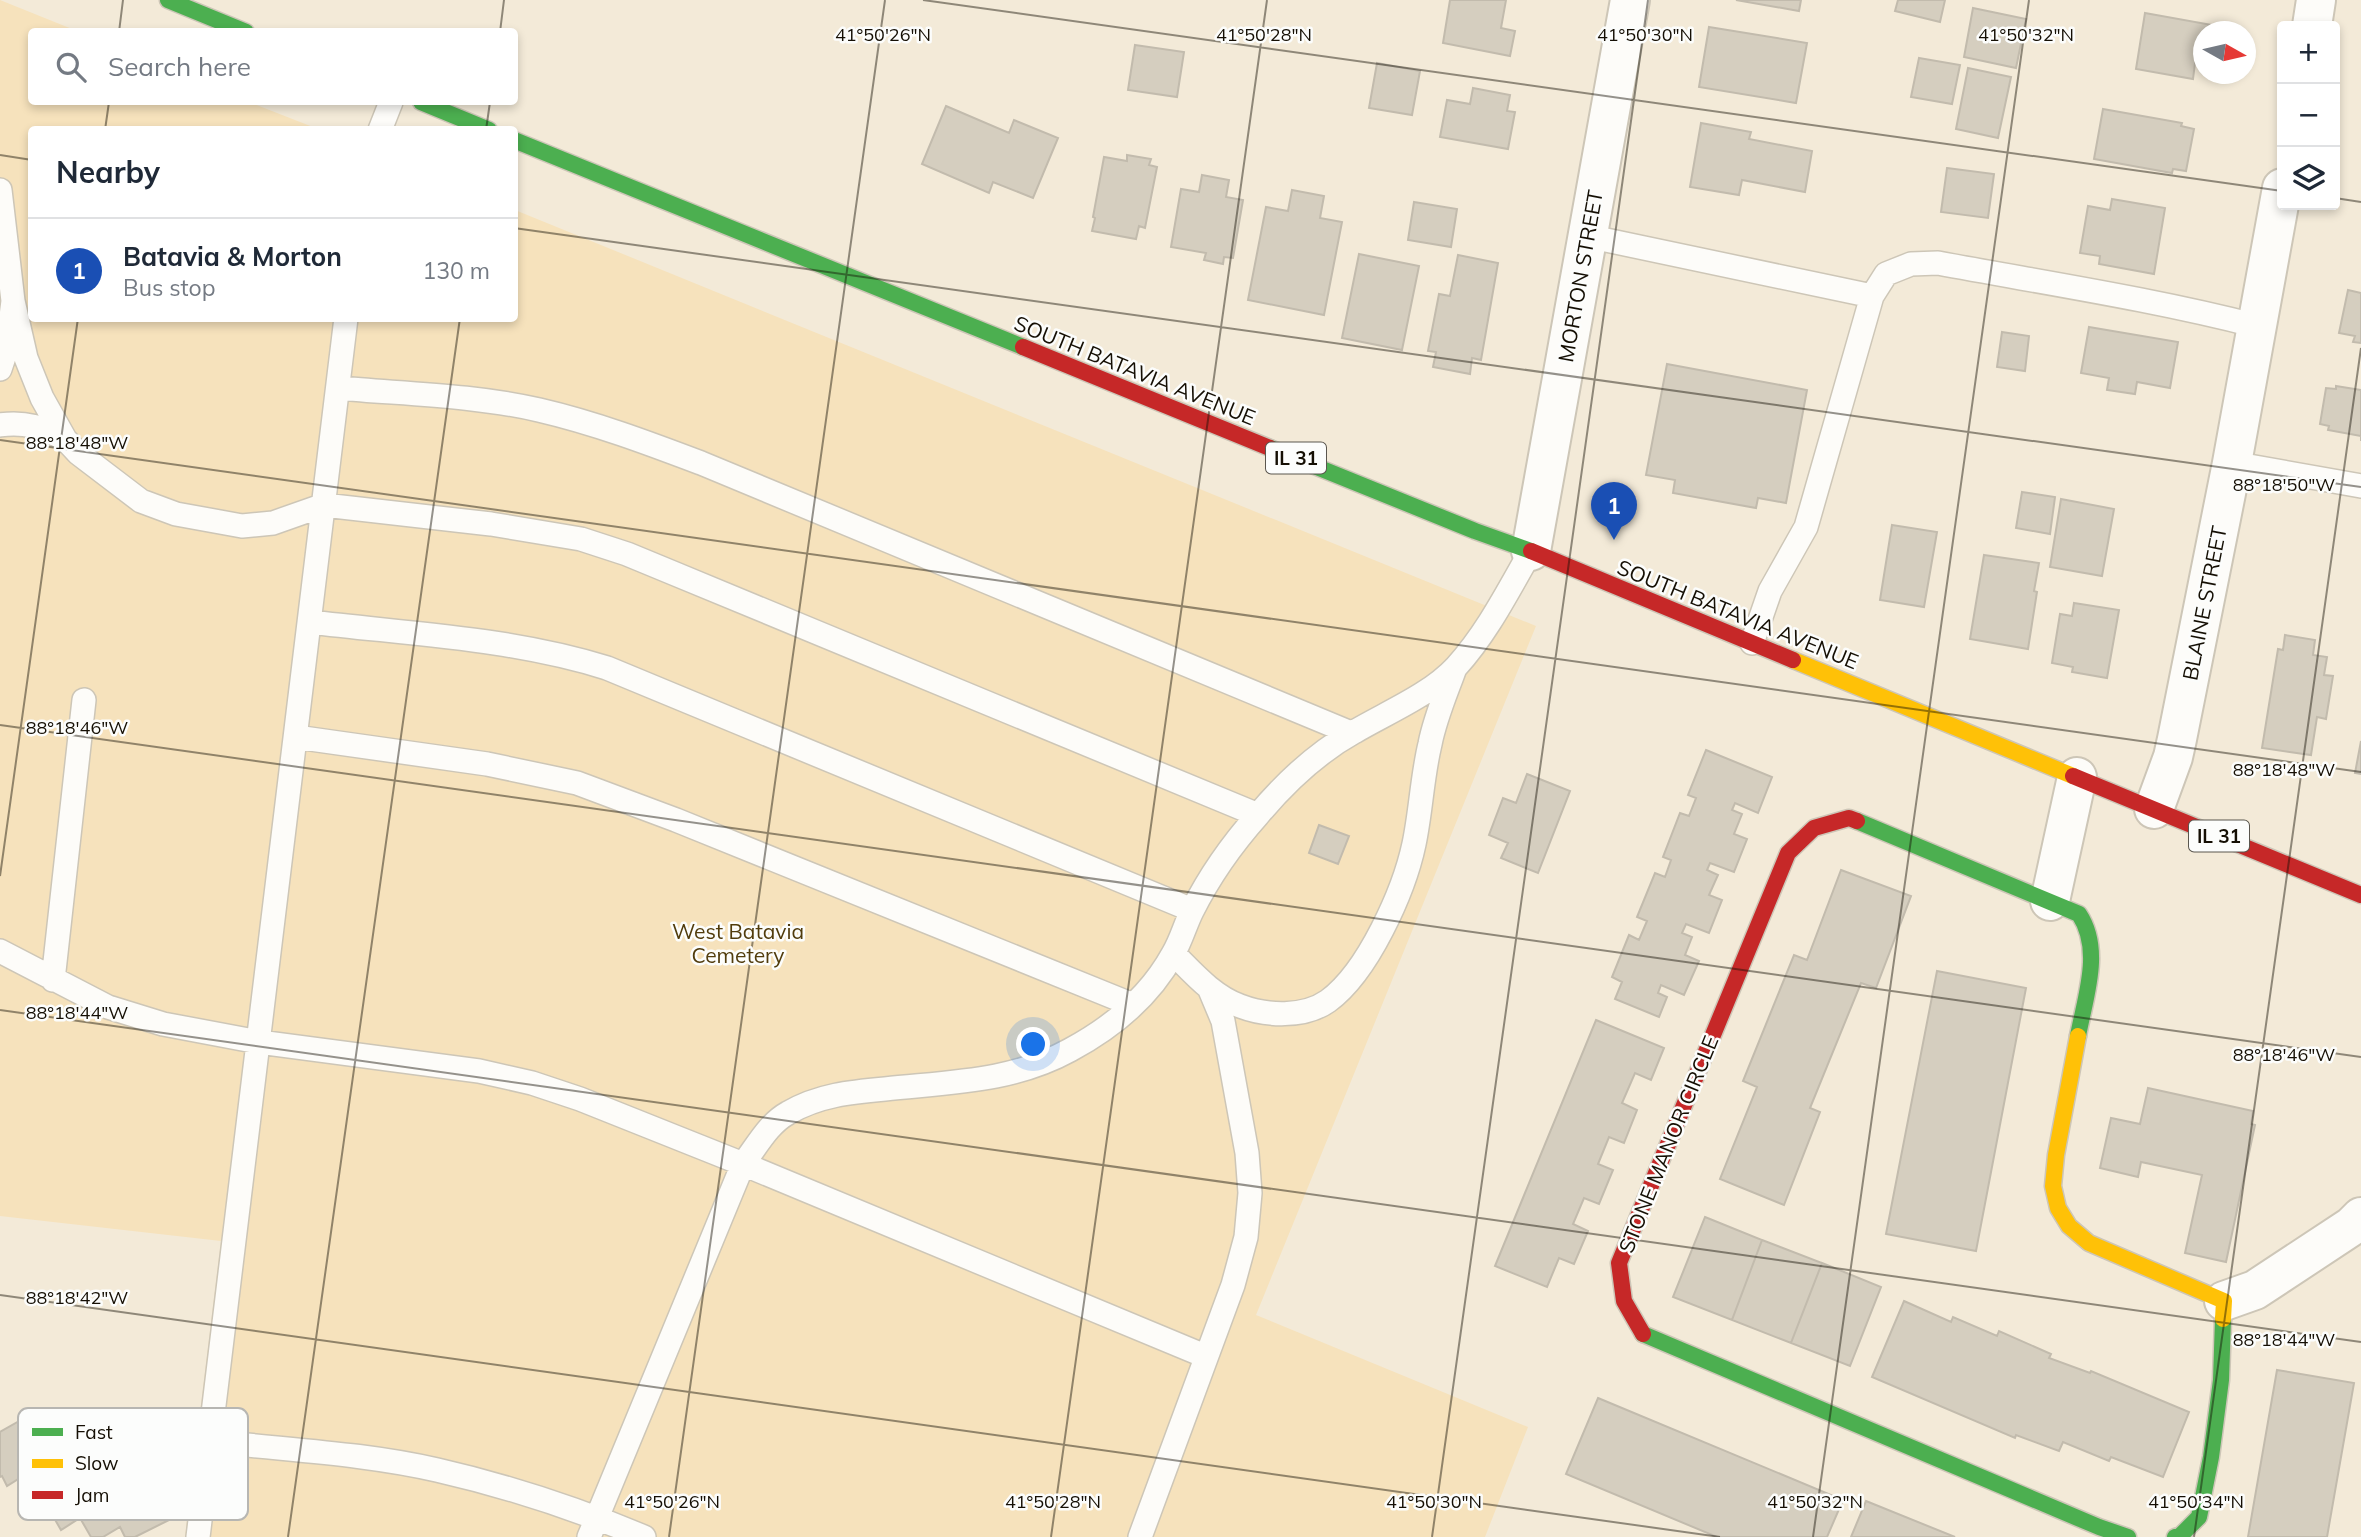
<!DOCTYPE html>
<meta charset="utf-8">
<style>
:root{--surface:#fff;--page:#f2f2f3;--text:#1f2937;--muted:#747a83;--line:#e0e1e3;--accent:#ea580c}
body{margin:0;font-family:Mulish,sans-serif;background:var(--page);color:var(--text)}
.controls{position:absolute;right:21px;top:21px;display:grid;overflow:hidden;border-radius:7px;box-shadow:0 4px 10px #0003}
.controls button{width:63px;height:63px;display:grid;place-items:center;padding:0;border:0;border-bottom:2px solid var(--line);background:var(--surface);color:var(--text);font:35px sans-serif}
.compass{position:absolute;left:2193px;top:21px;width:63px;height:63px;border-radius:50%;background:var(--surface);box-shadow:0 4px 10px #0003;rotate:98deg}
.you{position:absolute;left:1034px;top:1045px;width:24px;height:24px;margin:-18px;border:5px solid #fff;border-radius:50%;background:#1a73e8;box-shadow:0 0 0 10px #1a73e833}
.badge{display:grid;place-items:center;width:46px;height:46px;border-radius:50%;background:var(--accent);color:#fff;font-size:23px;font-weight:700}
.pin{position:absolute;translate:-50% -58px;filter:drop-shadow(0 2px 4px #0008)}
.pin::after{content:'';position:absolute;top:37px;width:24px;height:21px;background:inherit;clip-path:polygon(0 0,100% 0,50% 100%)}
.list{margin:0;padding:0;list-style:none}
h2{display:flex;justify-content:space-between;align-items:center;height:91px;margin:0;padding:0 28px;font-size:30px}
h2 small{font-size:23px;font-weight:400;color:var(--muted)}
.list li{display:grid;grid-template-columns:46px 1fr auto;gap:21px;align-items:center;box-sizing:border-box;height:105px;padding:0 28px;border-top:2px solid var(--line)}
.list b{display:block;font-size:26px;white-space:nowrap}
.list p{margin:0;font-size:23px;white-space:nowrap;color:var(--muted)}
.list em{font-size:23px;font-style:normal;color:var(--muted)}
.icon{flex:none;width:38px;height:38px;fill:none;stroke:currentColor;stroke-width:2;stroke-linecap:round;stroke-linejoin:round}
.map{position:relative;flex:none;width:2361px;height:1537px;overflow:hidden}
.search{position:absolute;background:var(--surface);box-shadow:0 4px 10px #0003;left:28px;top:28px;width:490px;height:77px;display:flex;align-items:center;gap:18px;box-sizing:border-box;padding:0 24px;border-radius:7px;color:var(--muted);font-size:26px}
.panel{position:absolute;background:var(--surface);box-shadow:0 4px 10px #0003;left:28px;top:126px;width:490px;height:196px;border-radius:7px}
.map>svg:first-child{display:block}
.green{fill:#f6e2bc}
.building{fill:#d5cebf;stroke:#c2bbad;stroke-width:2}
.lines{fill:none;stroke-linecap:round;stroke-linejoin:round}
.lane-casing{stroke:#cdc6b7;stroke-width:26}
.street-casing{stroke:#cdc6b7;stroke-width:42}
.fast-casing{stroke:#cdc6b7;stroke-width:19}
.slow-casing{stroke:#cdc6b7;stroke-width:19}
.jam-casing{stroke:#cdc6b7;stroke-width:19}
.lane{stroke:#fdfcf9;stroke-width:23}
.street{stroke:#fdfcf9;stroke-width:38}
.fast{stroke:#4caf50;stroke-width:16}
.slow{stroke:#ffc107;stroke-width:16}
.jam{stroke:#c62828;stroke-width:16}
.ticks{fill:none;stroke:#150f04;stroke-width:2;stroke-opacity:0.45}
.labels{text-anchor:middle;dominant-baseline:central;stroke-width:5;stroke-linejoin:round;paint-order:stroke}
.shield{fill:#fcfdfc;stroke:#5a564e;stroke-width:2}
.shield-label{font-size:19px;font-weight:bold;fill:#150f04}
.street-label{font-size:21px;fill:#150f04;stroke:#fcfdfc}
.park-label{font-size:21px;fill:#513c0c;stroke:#fcfdfc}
.key{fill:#fcfdfc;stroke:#b7b6b2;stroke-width:2}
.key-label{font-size:19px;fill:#150f04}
.ticks-label{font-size:18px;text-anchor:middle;fill:#150f04;stroke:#fcfdfc;stroke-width:5;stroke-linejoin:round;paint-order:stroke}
</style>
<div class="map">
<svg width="2361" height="1537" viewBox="0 0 2361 1537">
<rect width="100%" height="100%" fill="#f3ead8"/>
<path class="green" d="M0 0 77 31 32 32V102H249L318 129 32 130V318H514L515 210 1536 626 1256 1315 1528 1427 1485 1537H185L221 1241 0 1216Z"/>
<path class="building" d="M1450 0H1506L1501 28 1515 31 1510 56 1443 43Z
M1736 0H1801L1799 11Z
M1898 0H1945L1940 22 1895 11Z
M1973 8 2026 19 2016 68 1964 57Z
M2145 13 2212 25 2211 32H2204V64L2195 63 2193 79 2136 69Z
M1709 27 1807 43 1796 103 1699 87Z
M1135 45 1184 52 1177 97 1128 90Z
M1919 58 1960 65 1952 104 1911 97Z
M1377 63 1420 71 1412 115 1369 108Z
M1968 68 2011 77 1998 138 1956 129Z
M1473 88 1510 95 1507 111 1515 112 1508 149 1440 137 1447 100 1470 104Z
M946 106 1009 133 1014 120 1058 138 1033 198 993 182 989 193 922 164Z
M2103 109 2182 123 2181 126 2194 129 2186 171 2173 169 2172 173 2094 159Z
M1701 123 1751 132 1749 139 1812 151 1805 192 1742 180 1739 195 1690 187Z
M1127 155 1151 159 1149 165 1157 167 1145 228 1139 226 1136 239 1092 231 1095 218 1093 217 1104 157 1127 161Z
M1947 168 1994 174 1988 218 1941 212Z
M1202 175 1229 180 1226 197 1243 200 1233 258 1224 257 1223 264 1204 260 1206 253 1171 247 1181 189 1199 192Z
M1292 190 1324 196 1320 218 1342 222 1324 315 1248 300 1266 207 1288 211Z
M2112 199 2165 208 2154 274 2099 264 2100 256 2080 253 2088 206 2110 210Z
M1414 202 1457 209 1451 247 1408 240Z
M1359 254 1419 266 1402 350 1342 338Z
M1458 255 1498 263 1481 360 1472 358 1470 374 1433 367 1436 352 1428 351 1439 294 1450 296Z
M2348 290 2361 293V343L2353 342 2355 336 2339 333Z
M2089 327 2178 342 2170 388 2137 382 2135 394 2107 390 2109 378 2081 373Z
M2002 332 2029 336 2025 371 1997 367Z
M1667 364 1807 390 1786 503 1758 498 1756 508 1673 493 1675 480 1646 475Z
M2336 386 2361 390V441V436L2328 430 2329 426 2320 424 2326 388 2336 389Z
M2022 492 2055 497 2050 534 2016 528Z
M2061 499 2114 509 2102 576 2050 567Z
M1892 525 1937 532 1924 607 1880 600Z
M1984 555 2039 563 2034 591 2037 592 2028 649 1970 639Z
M2074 603 2119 610 2107 678 2072 672 2073 667 2052 663 2060 614 2072 616Z
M2285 635 2315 640 2313 655 2327 657 2324 675 2333 676 2326 719 2317 717 2311 755 2262 748 2278 649 2283 650Z
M2361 741V774L2355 773Z
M1706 750 1772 777 1758 813 1735 803 1732 810 1742 814 1734 834 1747 839 1734 872 1710 863 1707 870 1718 875 1709 895 1722 900 1709 933 1686 924 1682 933 1692 937 1685 955 1699 961 1684 995 1661 985 1658 993 1667 997 1659 1017 1615 999 1622 982 1612 977 1629 935 1639 940 1647 921 1637 917 1655 873 1665 877 1671 860 1663 857 1680 813 1689 816 1696 798 1688 795Z
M1527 774 1570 791 1538 873 1501 858 1508 843 1489 835 1503 798 1516 803Z
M1319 825 1349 836 1338 864 1309 853Z
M1841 870 1911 896 1876 988 1861 983 1810 1108 1820 1112 1784 1205 1720 1179 1757 1087 1743 1081 1794 955 1807 960Z
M1937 971 2026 988 1976 1251 1886 1234Z
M1596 1020 1664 1048 1651 1080 1635 1073 1622 1103 1637 1110 1624 1143 1609 1137 1598 1164 1613 1170 1599 1204 1584 1198 1573 1224 1588 1231 1574 1264 1559 1258 1547 1287 1495 1266Z
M2148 1088 2253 1111 2251 1124 2255 1125 2226 1262 2185 1253 2202 1175 2141 1162 2138 1177 2100 1168 2111 1118 2140 1124Z
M1705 1217 1762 1240 1732 1320 1673 1297Z
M1762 1240 1822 1263 1791 1343 1732 1320Z
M1822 1263 1881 1287 1850 1366 1791 1343Z
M1904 1301 1951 1322 1953 1317 1997 1336 1999 1331 2051 1354 2049 1358 2090 1373 2091 1371 2189 1412 2163 1477 2111 1457 2109 1461 2063 1442 2059 1451 2016 1435 2015 1438 1872 1377Z
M2277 1370 2354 1383 2327 1537H2248Z
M1598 1398 1843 1500 1827 1537H1717L1566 1474Z
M28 1416 34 1426 47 1418 64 1446 91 1430 133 1502 156 1488 173 1518 135 1537H125L120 1527 103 1537H91L80 1518 61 1530 28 1473 7 1486 2 1476 0 1477V1432Z
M1866 1501 1955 1537H1851Z"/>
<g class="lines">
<defs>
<path id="lane" d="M380 130 391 102
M0 190 13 301 7 348 0 369
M1587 236 1872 296 1806 527 1770 591 1752 643
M1872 296 1886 274 1911 264 1938 263C2045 283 2152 299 2257 326
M13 301 26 358 42 398 65 439 78 453 141 501 176 514 242 526 273 523 324 505 491 524 581 539 627 554 673 573 1258 815
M338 388C404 394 474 395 539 410 595 423 648 443 701 463L1351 733
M0 425C25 421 44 428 65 439
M2232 463 2361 486
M310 622C409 634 511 638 607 668L1192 910
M296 737 487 764 577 783 676 820 1133 1005
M0 951 108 1007 163 1024 259 1042 479 1071 532 1083 580 1099 743 1164 1205 1356
M1174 954C1194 974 1213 996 1240 1006 1266 1016 1304 1018 1328 1001 1368 972 1404 891 1414 844 1421 811 1422 777 1430 744 1435 718 1446 693 1455 668
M53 980 84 700
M210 1441C285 1450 363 1453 437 1470 507 1486 577 1509 644 1537
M198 1537 346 318
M589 1537 743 1164C757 1146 768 1124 788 1113 819 1095 851 1092 885 1089 949 1082 1012 1082 1070 1050 1111 1028 1150 996 1173 954 1181 941 1185 925 1192 911 1209 877 1233 843 1258 815 1284 784 1318 752 1354 732 1386 713 1430 695 1456 667 1487 633 1508 591 1531 551
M1140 1537 1233 1285 1246 1237 1250 1193 1247 1153 1223 1021 1210 990"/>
<path id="street" d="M2312 26 2316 0
M1531 551 1630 0
M2154 809 2173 757 2177 739 2232 463 2282 188
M2050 901 2077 777
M2224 1301 2255 1290 2352 1226 2361 1217"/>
<path id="fast" d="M168 0 246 32
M421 102 489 130
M514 140 1023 347
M1270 448 1475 531 1531 551
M1857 821 2079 914C2103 950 2085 997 2078 1036
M1643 1334 2099 1527 2128 1537
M2175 1537 2181 1535 2199 1517 2211 1457 2221 1380 2223 1319"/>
<path id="slow" d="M1793 660 2073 776
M2078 1036 2056 1155 2053 1186 2058 1208 2069 1226 2089 1243 2224 1301 2223 1319"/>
<path id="jam" d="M1023 347 1270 448
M1531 551 1793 660
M2073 776 2361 895
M1643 1334 1624 1301 1619 1263 1788 853 1814 828 1849 818 1857 821"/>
</defs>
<use href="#lane" class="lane-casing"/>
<use href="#street" class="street-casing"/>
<use href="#fast" class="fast-casing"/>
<use href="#slow" class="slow-casing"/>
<use href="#jam" class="jam-casing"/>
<use href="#lane" class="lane"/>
<use href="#street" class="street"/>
<use href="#fast" class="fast"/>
<use href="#slow" class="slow"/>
<use href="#jam" class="jam"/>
</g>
<path class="ticks" d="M923 0 2282 191M119 32 123 0M500 32 504 0M105 130 109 102M486 130 490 102M0 155 32 160M2335 198 2361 202M514 228 2361 487M0 440 2361 772M0 725 2361 1057M0 876 78 318M0 1010 2361 1342M0 1295 1720 1537M288 1537 460 318M669 1537 885 0M1051 1537 1267 0M1432 1537 1648 0M1813 1537 2029 0M2194 1537 2361 348"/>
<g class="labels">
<g class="shield">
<rect x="1266" y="442.5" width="60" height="31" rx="5"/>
<rect x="2189" y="820.5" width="60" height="31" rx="5"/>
</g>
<g class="shield-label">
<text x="1296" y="458">IL 31</text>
<text x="2219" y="836">IL 31</text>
</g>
<g class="street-label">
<text transform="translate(1580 276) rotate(-80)">MORTON STREET</text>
<text transform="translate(1135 370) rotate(22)">SOUTH BATAVIA AVENUE</text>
<text transform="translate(2204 603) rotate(-79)">BLAINE STREET</text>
<text transform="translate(1738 614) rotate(22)">SOUTH BATAVIA AVENUE</text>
<text transform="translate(1668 1144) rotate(-68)">STONE MANOR CIRCLE</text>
</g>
<g class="park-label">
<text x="738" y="931">West Batavia<tspan x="738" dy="24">Cemetery</tspan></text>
</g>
</g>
<rect x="18" y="1408" width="230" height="112" rx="10" class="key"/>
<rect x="32" y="1428" width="31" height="8" fill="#4caf50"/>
<rect x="32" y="1459" width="31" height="9" fill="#ffc107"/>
<rect x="32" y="1491" width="31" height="8" fill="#c62828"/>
<g class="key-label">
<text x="75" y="1439">Fast</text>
<text x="75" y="1470">Slow</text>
<text x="75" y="1502">Jam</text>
</g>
<g class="ticks-label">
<text x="883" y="41">41°50'26"N</text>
<text x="1264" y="41">41°50'28"N</text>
<text x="1645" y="41">41°50'30"N</text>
<text x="2026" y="41">41°50'32"N</text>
<text x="77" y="449">88°18'48"W</text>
<text x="2284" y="491">88°18'50"W</text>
<text x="77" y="734">88°18'46"W</text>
<text x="2284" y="776">88°18'48"W</text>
<text x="77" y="1019">88°18'44"W</text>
<text x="2284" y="1061">88°18'46"W</text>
<text x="77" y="1304">88°18'42"W</text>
<text x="2284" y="1346">88°18'44"W</text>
<text x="672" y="1508">41°50'26"N</text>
<text x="1053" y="1508">41°50'28"N</text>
<text x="1434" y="1508">41°50'30"N</text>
<text x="1815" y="1508">41°50'32"N</text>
<text x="2196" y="1508">41°50'34"N</text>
</g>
</svg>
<div class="controls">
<button>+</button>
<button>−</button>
<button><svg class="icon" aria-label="layers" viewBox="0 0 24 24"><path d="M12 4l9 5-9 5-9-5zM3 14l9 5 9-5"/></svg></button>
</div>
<svg class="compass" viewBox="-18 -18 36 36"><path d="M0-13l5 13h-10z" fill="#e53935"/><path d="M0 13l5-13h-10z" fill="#747a83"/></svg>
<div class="you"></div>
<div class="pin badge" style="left:1614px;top:540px;background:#1a4fb4">1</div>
<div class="search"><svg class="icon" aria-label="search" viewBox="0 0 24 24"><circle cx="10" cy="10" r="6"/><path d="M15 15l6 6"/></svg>Search here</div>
<section class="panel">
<h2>Nearby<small></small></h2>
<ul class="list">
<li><span class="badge" style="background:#1a4fb4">1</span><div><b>Batavia &amp; Morton</b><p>Bus stop</p></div><em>130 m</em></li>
</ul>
</section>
</div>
